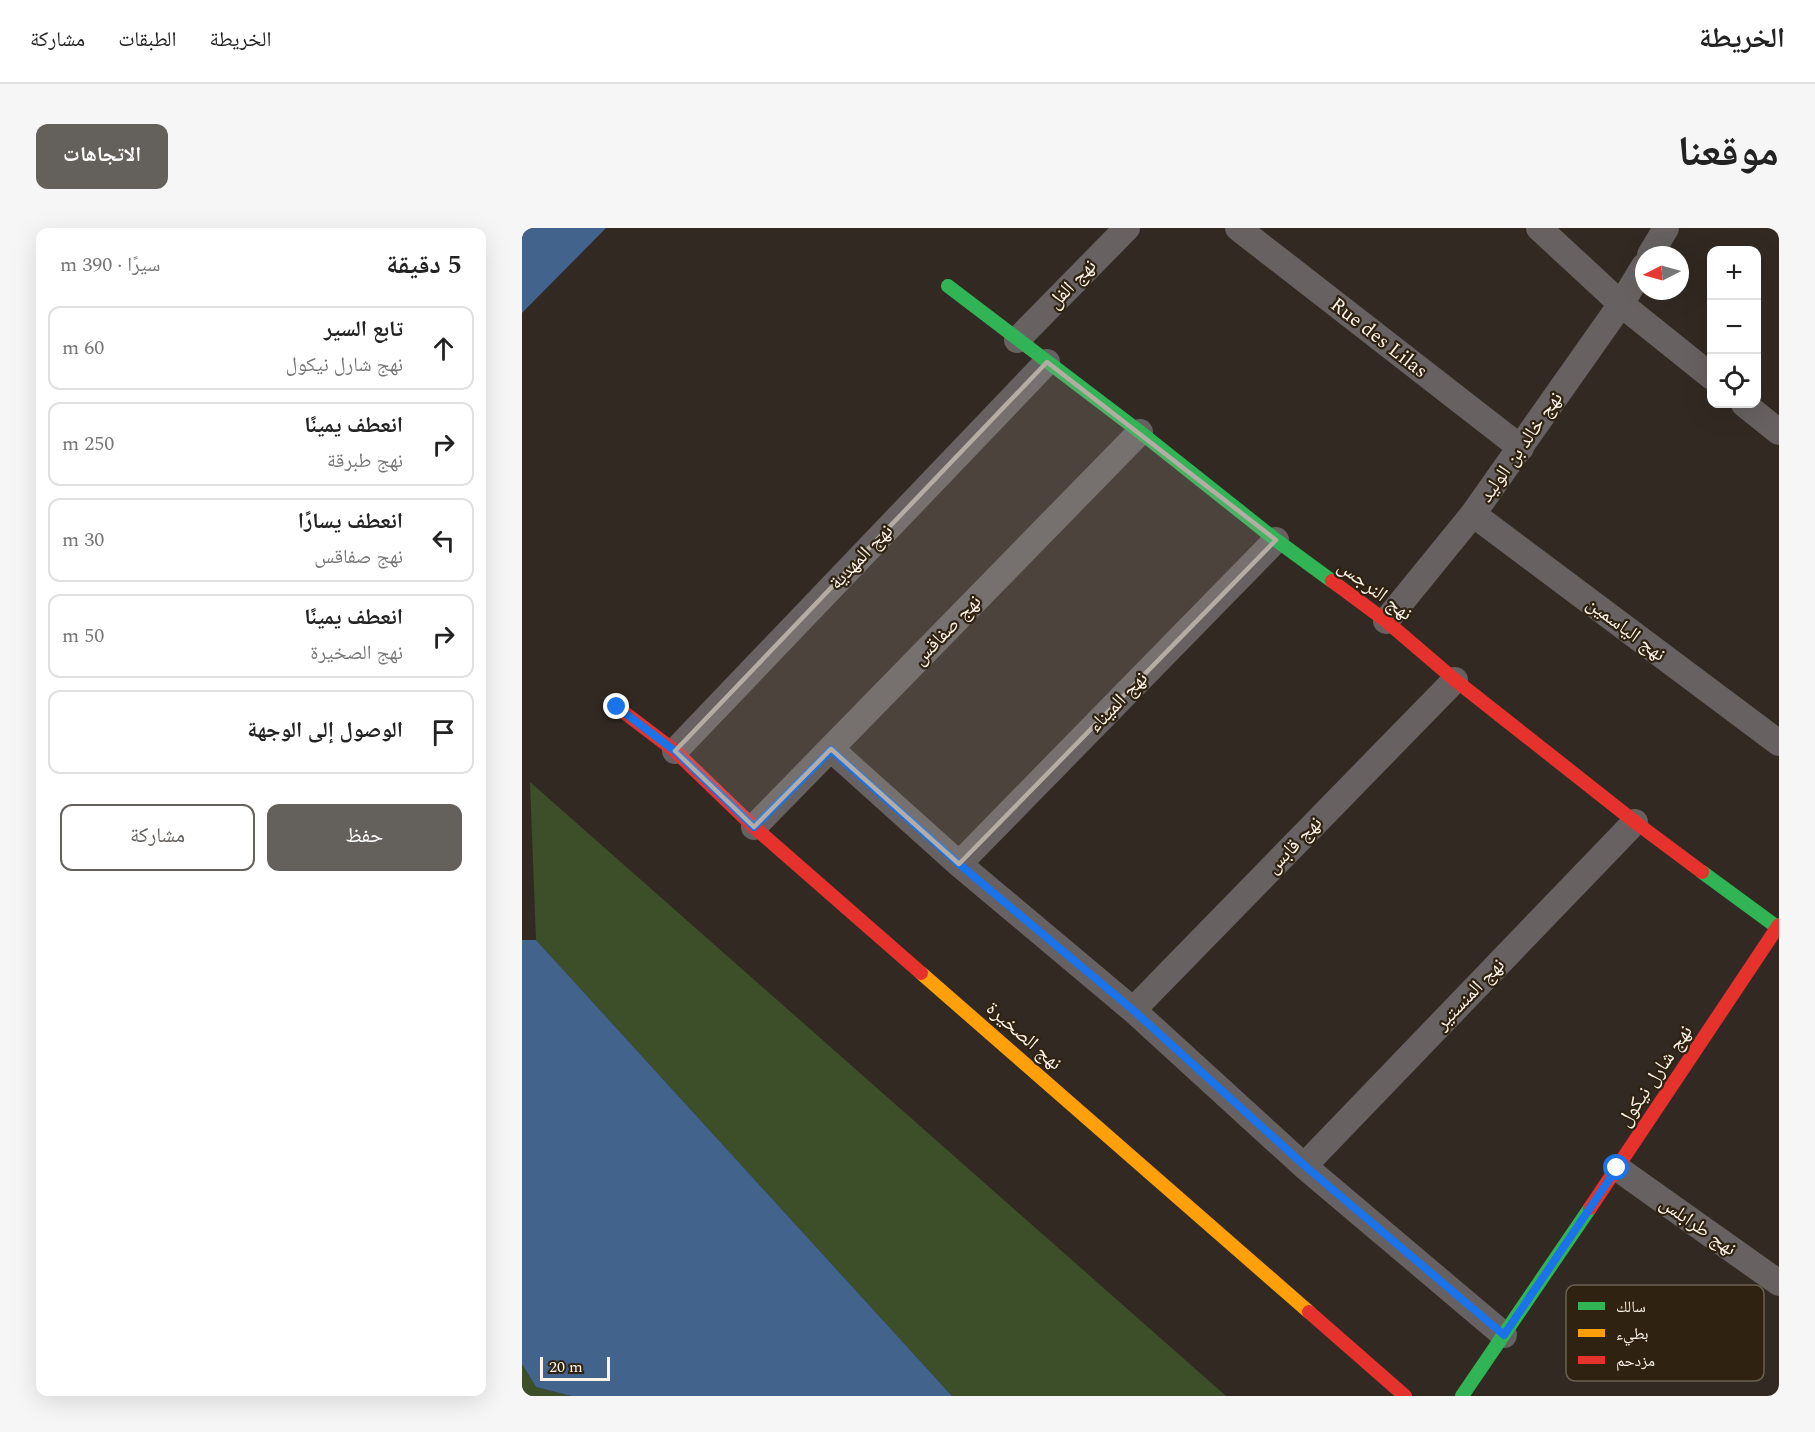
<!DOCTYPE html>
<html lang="ar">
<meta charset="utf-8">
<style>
:root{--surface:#fff;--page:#f6f6f6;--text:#222;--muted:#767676;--line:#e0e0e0;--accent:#64605c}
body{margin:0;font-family:Spectral,"Noto Naskh Arabic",serif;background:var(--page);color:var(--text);direction:rtl}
.controls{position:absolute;right:18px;top:18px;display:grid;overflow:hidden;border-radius:12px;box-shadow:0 6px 24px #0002}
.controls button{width:54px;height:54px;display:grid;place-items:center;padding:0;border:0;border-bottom:2px solid var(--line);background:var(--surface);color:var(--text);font:30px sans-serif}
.compass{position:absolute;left:1113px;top:18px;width:54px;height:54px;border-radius:50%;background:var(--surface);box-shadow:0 6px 24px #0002;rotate:264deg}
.scale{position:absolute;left:18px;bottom:15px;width:70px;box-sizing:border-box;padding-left:6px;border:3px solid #fbf2e8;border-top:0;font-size:16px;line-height:21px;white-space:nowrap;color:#fbf2e8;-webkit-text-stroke:4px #2f2211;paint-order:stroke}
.stop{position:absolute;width:18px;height:18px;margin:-14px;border:4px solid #1a73e8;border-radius:50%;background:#fff}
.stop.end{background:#1a73e8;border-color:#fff;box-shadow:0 2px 6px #0008}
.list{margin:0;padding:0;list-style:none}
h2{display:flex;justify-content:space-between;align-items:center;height:78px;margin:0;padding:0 24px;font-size:26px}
h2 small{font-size:20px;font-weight:400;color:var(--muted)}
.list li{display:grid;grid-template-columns:39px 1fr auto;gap:18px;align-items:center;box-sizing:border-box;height:84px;margin:0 12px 12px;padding:0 12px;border:2px solid var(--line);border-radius:12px}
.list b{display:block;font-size:22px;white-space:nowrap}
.list p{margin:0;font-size:20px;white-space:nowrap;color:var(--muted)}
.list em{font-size:20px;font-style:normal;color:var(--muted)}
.actions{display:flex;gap:12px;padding:18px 24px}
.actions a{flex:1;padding:14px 0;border:2px solid var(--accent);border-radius:12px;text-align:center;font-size:21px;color:var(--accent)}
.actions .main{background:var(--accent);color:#fff}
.icon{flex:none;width:33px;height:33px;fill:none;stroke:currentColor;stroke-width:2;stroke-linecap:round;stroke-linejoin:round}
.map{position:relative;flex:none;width:1257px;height:1168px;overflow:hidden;direction:ltr;border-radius:12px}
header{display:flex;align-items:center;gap:36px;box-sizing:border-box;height:84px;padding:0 30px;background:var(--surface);border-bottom:2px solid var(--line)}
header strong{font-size:28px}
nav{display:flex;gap:33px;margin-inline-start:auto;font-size:21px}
.intro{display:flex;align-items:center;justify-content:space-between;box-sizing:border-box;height:144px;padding:0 36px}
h1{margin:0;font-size:42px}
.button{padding:15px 27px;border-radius:12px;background:var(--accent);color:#fff;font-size:21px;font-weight:700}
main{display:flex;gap:36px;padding:0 36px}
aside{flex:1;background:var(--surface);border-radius:12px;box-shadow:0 6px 24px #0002}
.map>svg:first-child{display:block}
.green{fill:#3d4f29}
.water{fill:#41638c}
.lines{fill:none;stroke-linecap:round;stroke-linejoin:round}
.street{stroke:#676261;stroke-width:26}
.fast{stroke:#30b455;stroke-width:14}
.slow{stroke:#ff9f0a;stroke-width:14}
.jam{stroke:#e5322d;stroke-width:14}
.route{stroke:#1a73e8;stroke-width:8}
.marked{fill:#b5aca3;fill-opacity:0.2;stroke:#b5aca3;stroke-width:4.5;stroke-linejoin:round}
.labels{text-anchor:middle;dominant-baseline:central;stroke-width:4.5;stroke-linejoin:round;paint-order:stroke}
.street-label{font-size:20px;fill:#fbf2e8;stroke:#2f2211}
.key{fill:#2f2211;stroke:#6c6052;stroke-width:1.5}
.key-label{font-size:16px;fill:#fbf2e8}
</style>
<header>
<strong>الخريطة</strong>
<nav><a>الخريطة</a><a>الطبقات</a><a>مشاركة</a></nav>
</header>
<div class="intro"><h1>موقعنا</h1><a class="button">الاتجاهات</a></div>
<main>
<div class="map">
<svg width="1257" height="1168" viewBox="0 0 1257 1168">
<rect width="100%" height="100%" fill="#322a22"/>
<path class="green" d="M8 554 704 1168H430L14 712Z
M0 1136 14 1159 49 1168H0Z"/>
<path class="water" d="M0 0H84L0 85Z
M0 712H14L430 1168H49L14 1159 0 1136Z"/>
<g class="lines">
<path class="street" d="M716 0 999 220
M1017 0 1099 76 1190 149
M1128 27 1144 0
M495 112 605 0
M1222 176 1257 204
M951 286 1257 515
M864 393 951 286 1099 76 1122 38
M309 521 437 636 611 782 782 938 982 1107
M153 523 525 134
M232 599 618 204
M437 636 754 312
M611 782 933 452
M782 938 1113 594
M1095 940 1257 1055"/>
<path class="fast" d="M426 58 618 204 754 312 810 353
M1180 644 1255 699
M940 1168 1068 980"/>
<path class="slow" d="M399 745 787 1084"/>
<path class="jam" d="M810 353 864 393 933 452 1113 594 1180 644
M95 479 153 523 232 599 399 745
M1068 980 1257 697
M787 1084 883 1168"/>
</g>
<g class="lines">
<path class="route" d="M95 479 153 523 232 599 309 522 437 636 611 782 783 938 982 1107 1095 940"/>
</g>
<path class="marked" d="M525 134 754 312 437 636 309 521 232 599 153 523Z"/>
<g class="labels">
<g class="street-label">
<text transform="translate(550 56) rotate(-46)">نهج الفل</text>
<text transform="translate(857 110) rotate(38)">Rue des Lilas</text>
<text transform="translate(999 219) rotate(-55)">نهج خالد بن الوليد</text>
<text transform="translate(339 329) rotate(-46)">نهج المهدية</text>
<text transform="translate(853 362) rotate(37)">نهج النرجس</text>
<text transform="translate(1104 401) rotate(37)">نهج الياسمين</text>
<text transform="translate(425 402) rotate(-46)">نهج صفاقس</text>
<text transform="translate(596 474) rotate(-46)">نهج الميناء</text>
<text transform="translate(772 617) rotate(-46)">نهج قابس</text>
<text transform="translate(948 766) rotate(-46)">نهج المنستير</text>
<text transform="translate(502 808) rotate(41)">نهج الصخيرة</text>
<text transform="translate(1133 848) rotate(-56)">نهج شارل نيكول</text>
<text transform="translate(1176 998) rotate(35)">نهج طرابلس</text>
</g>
</g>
<rect x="1044" y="1057" width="198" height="96" rx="9" class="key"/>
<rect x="1056" y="1074" width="27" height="8" fill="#30b455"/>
<rect x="1056" y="1101" width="27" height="8" fill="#ff9f0a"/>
<rect x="1056" y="1128" width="27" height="8" fill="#e5322d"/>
<g class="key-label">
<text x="1094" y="1084">سالك</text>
<text x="1094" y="1111">بطيء</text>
<text x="1094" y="1138">مزدحم</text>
</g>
</svg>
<div class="controls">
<button>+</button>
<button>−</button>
<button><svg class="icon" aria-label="locate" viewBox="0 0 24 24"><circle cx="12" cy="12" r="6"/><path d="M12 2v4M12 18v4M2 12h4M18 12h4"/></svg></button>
</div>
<svg class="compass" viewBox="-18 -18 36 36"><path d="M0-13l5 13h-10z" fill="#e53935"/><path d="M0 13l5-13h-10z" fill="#767676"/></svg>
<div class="scale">20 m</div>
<div class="stop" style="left:1095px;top:940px"></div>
<div class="stop end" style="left:95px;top:479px"></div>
</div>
<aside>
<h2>5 دقيقة<small>سيرًا · 390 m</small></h2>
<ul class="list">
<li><svg class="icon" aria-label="ahead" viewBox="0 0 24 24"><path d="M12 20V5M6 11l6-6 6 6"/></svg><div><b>تابع السير</b><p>نهج شارل نيكول</p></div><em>60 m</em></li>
<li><svg class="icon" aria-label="right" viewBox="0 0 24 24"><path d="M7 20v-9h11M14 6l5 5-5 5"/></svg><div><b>انعطف يمينًا</b><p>نهج طبرقة</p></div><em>250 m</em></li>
<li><svg class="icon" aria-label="left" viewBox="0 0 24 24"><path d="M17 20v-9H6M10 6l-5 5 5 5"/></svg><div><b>انعطف يسارًا</b><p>نهج صفاقس</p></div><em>30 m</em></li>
<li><svg class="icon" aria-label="right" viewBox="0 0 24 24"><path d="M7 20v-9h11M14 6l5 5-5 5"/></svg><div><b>انعطف يمينًا</b><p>نهج الصخيرة</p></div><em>50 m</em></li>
<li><svg class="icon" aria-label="arrive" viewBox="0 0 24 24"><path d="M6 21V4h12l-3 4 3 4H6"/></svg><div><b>الوصول إلى الوجهة</b></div></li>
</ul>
<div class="actions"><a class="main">حفظ</a><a>مشاركة</a></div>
</aside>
</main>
